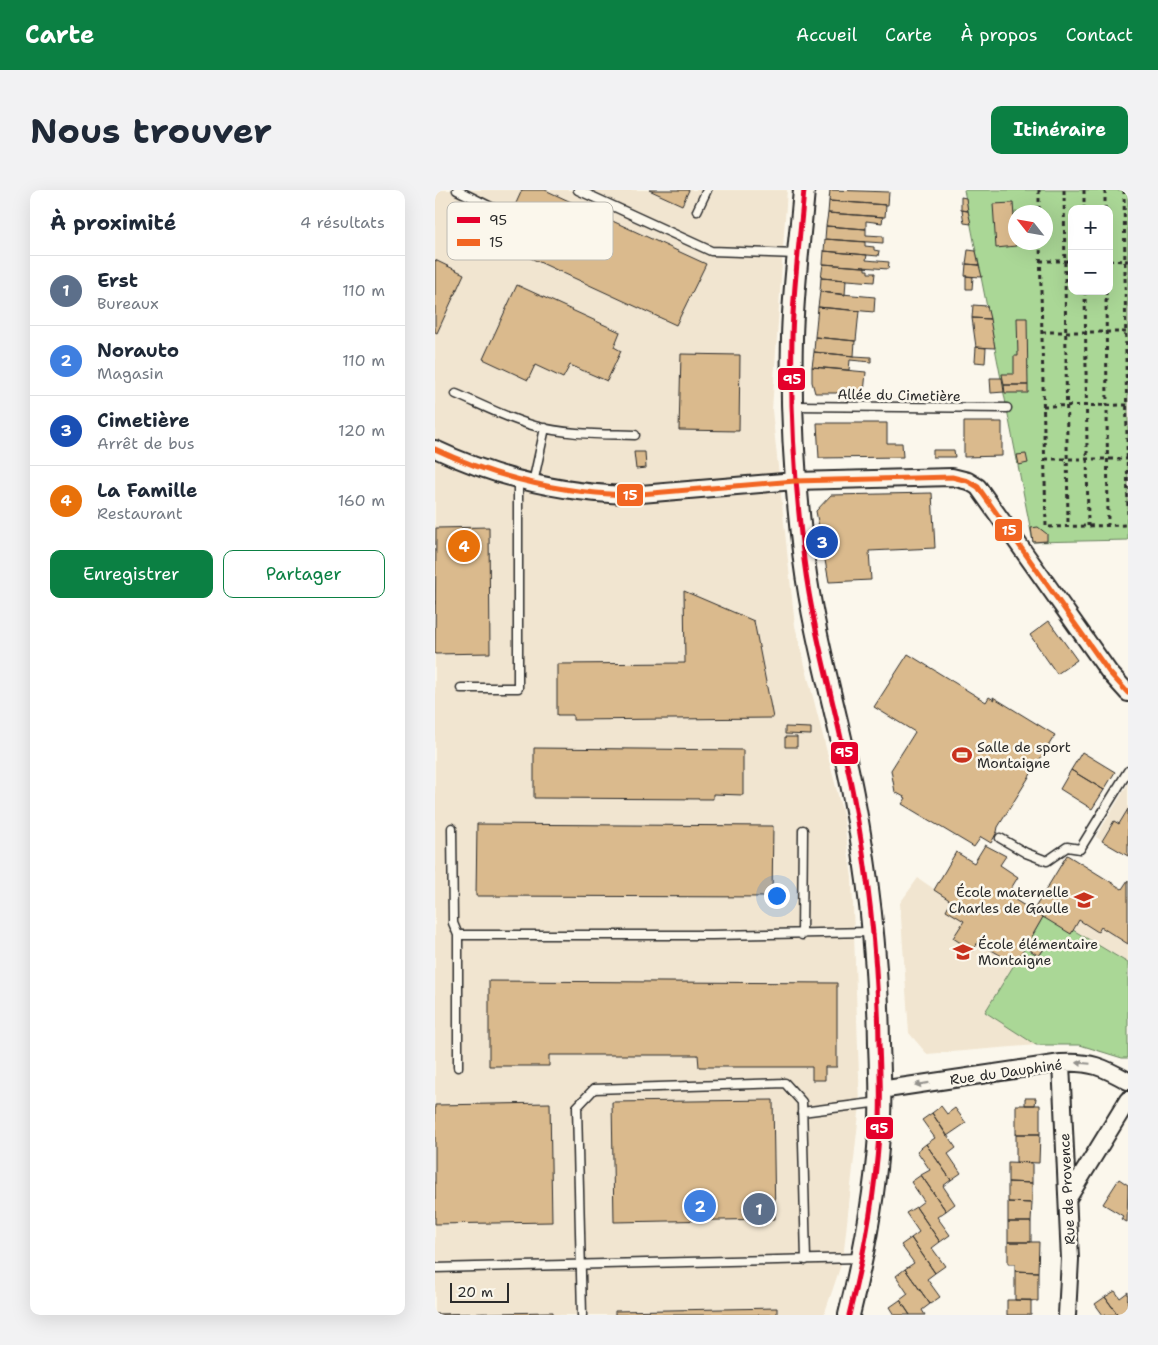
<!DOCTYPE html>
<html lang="fr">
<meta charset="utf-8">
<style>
:root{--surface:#fff;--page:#f2f2f3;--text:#1f2937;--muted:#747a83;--line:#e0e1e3;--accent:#0b8043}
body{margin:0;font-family:"Shantell Sans",sans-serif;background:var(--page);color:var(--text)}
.controls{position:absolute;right:15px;top:15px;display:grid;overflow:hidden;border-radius:10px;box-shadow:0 5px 20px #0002}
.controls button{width:45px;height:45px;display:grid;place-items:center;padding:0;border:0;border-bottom:1px solid var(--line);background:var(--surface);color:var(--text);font:25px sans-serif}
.compass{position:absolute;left:573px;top:15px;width:45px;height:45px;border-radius:50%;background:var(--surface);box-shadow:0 5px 20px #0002;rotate:301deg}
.scale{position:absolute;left:15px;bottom:12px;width:59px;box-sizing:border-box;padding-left:5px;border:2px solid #2b2b2b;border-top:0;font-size:14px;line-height:18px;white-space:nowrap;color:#2b2b2b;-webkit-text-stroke:4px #fbf7ec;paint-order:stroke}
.you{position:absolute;left:341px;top:705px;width:18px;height:18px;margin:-12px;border:4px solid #fff;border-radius:50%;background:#1a73e8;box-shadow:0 0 0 8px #1a73e833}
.badge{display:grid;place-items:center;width:32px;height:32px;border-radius:50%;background:var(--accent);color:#fff;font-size:16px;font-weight:700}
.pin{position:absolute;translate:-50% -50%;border:2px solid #fff;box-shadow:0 1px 5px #0006}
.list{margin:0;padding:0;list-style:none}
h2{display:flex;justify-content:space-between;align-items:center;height:65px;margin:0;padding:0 20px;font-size:21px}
h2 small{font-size:16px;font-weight:400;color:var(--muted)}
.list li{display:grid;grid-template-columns:32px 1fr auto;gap:15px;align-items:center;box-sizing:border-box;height:70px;padding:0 20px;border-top:1px solid var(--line)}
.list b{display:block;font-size:19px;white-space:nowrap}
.list p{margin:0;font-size:16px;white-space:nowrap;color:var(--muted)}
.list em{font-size:16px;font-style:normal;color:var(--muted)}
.actions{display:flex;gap:10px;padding:15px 20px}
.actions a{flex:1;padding:11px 0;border:1px solid var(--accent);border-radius:10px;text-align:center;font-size:18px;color:var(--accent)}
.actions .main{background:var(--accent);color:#fff}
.map{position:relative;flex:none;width:693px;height:1125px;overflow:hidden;border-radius:10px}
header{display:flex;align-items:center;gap:30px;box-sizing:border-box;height:70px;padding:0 25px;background:var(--accent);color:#fff}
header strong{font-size:24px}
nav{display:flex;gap:28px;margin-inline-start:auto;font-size:18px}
.intro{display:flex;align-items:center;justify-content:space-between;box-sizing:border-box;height:120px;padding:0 30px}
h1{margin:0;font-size:35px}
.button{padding:12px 22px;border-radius:10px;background:var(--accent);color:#fff;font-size:18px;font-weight:700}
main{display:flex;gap:30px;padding:0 30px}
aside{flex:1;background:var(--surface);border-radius:10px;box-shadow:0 5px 20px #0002}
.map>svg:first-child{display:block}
.built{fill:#f1e5d0}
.green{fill:#aad796;stroke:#6a8160;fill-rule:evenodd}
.building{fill:#daba8d;stroke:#2b2b2b}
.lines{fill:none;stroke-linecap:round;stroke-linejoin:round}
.service-casing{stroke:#2b2b2b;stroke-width:11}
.minor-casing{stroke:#2b2b2b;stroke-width:20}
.tertiary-casing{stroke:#2b2b2b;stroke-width:24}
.path{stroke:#2b2b2b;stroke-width:3;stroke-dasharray:4 4;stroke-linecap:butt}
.service{stroke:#fbf7ec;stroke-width:8}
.minor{stroke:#fbf7ec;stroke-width:16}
.tertiary{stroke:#fbf7ec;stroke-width:20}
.bus-1-casing{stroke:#fbf7ec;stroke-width:9}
.bus-2-casing{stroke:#fbf7ec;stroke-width:9}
.bus-1{stroke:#e4002b;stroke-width:5}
.bus-2{stroke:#f26522;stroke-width:5}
.oneway{fill:#93918c}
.labels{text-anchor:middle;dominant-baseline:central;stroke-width:5;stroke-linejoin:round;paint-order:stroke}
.street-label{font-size:14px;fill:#2b2b2b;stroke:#fbf7ec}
.poi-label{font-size:14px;fill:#2b2b2b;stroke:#fbf7ec;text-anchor:start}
.key{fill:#fbf7ec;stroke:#bdbab2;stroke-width:1}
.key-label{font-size:14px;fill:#2b2b2b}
.line-badge{stroke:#fbf7ec;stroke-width:2}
.badge-label{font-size:14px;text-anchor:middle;font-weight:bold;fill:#fff}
</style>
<header>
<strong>Carte</strong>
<nav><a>Accueil</a><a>Carte</a><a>À propos</a><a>Contact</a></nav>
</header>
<div class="intro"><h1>Nous trouver</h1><a class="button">Itinéraire</a></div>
<main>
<aside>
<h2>À proximité<small>4 résultats</small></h2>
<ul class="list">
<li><span class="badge" style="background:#5c6f8a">1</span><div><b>Erst</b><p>Bureaux</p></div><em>110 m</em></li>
<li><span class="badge" style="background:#3f7fe0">2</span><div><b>Norauto</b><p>Magasin</p></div><em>110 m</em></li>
<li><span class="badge" style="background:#1a4fb4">3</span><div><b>Cimetière</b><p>Arrêt de bus</p></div><em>120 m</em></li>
<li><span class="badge" style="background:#e8710a">4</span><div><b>La Famille</b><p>Restaurant</p></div><em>160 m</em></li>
</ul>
<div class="actions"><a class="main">Enregistrer</a><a>Partager</a></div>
</aside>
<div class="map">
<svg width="693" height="1125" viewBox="0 0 693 1125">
<rect width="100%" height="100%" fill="#fbf7ec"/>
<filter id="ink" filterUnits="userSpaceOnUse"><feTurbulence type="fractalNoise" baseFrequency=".02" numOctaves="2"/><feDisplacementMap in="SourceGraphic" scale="10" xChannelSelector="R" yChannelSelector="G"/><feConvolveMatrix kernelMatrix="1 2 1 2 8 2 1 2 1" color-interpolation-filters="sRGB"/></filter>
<g filter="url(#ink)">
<path class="built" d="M0 0H352L337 220 360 436 408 625 417 688 425 914 408 1069 389 1125H0Z
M693 594V666L661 647Z
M550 655 571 666 565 675 583 687 572 705 598 720 632 665 687 699 693 690V773L638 740 610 757 604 766 590 757 550 822 601 855 492 864 474 843 465 713 483 688 499 699 521 662 539 673Z"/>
<path class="green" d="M529 0H693V350L598 352ZM637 19H674V101H637ZM580 22H610V52H580Z
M608 727 638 740 693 773V868H687L645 855H601L550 822 590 757 604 766 610 758 596 748Z"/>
<path class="building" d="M87 0H110L271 74 241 135 63 53Z
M214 0H254L247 15Z
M395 0 454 2 453 15 394 11Z
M526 7 531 8 533 21 526 20Z
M394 11 451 15 450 27 393 23Z
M578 13 581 56 561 58 558 14Z
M527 20 533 21 536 34 529 33Z
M393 23 448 27 447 33 431 31V39L391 36Z
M391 36 431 39V45L448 46V53L390 49Z
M390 49 430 52V56L439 57V60L444 61 443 66 389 61Z
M533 60 541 61 544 75 531 74Z
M389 61 432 65 431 70 454 72 453 79 388 74Z
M0 70 29 84 2 143 0 142Z
M388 74 430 77V80H433V83H440L439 92 386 88Z
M531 74 544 75 547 87 530 86Z
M531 86 538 87 537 99H531Z
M386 88 411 90 410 105 385 102Z
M82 95 185 142 179 157 186 161 172 191 135 175 128 188 100 175 93 190 48 169Z
M385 102 440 107 439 122 383 117Z
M538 115 552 116 555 129 537 128Z
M383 117 424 121 421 151 380 147Z
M537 128 555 129 560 158 541 157Z
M582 128H592L593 195H569L567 184H579V166H583Z
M380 147 420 151 419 166 379 162Z
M541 157 551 158 550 173 540 172Z
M379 162 419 166 436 167V172L415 170 414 180 377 177Z
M246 164 305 165 304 241 244 240Z
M377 177 431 182 429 203H380L377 192Z
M555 188H567L569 202 556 203Z
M569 195H593V203H570Z
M529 232H567V266L529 267Z
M382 233H452V253H467L468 267 384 268Z
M498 260H519L520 267H498Z
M199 262H210L211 278 201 279Z
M591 264 593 273 584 275 582 265Z
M497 303 500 358 434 361 436 390 394 392 381 321 396 305Z
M54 337 55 463 0 464 1 338Z
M603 337 612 344V351L598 352 596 338Z
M249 401 319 431 338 528 138 530V525H122V474L250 473Z
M614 431 642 470 622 484 595 445Z
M473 464 551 512 554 507 559 510 558 507 620 545 563 637 562 642 556 653 546 647 539 657 467 614 471 608 460 602 456 580 480 542 439 517Z
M350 537 376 538V545L350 544Z
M350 547H362V557H350Z
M99 558 308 560V605L278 604V609L99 608Z
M647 562 680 582 669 600 636 580Z
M636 580 669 600 657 619 625 599Z
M693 619V666L667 651 679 631 684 634Z
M42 634 338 636 337 707 41 706Z
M550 655 571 666 565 675 583 687 572 705 608 727 596 748 610 757 604 766 590 757 580 774 543 752 538 761 518 748 529 731 511 720 516 711 499 700 521 662 539 673Z
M632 665 687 699 693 690V754L666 737 663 742 644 730 636 744 598 721Z
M54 791 402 793V877H390V890H377V877H264L263 865H114V876H54Z
M590 908H601L600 915H590Z
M338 910 340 1029 179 1032 177 912Z
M115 913 117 1032 0 1034V915Z
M581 915H605V944H581Z
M506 916 512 924 520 918 531 933 512 946 497 923Z
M497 923 521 958 513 964 526 983 516 990 491 954 500 948 487 930Z
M581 944H605L604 973 581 972Z
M491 954 516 990 508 996 520 1014 511 1021 486 985 495 980 482 961Z
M573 972 597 973V993L573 992Z
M486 985 511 1021 502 1027 515 1045 505 1052 481 1017 489 1011 476 992Z
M684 989 693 995 692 1032 686 1029 688 1026 668 1014Z
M573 992 597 993V1013L573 1012Z
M573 1012 597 1013 596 1032H573Z
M481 1017 505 1052 497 1058 510 1076 500 1083 476 1048 484 1042 471 1023Z
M573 1032H596V1052H573Z
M476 1048 500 1083 492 1089 505 1107 495 1114 470 1079 479 1073 466 1055Z
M573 1052H604L603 1082 580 1081V1074H573Z
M470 1079 495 1114 487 1120 490 1125H475L465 1110 473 1104 461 1086Z
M580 1081 603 1082V1111L580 1110Z
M680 1101 685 1108 693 1102 692 1125H683L670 1107Z
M670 1107 683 1125H668L660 1114Z
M465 1110 475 1125H460L455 1117Z
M572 1110H596V1125H572Z
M342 1118V1125H180V1121Z
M118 1122V1125H0V1124Z"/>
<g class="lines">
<defs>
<path id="service" d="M22 0 64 21
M143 0 276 61 361 64
M262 21 272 0
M21 204C47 215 73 229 100 236 132 245 168 244 200 245
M359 216 572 218
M98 293 110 238
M26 498H83V290
M17 638 18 733 23 745
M565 648 591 663 612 671 632 657 645 659 693 581
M367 745 368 640
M23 877V745H277L436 742
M367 922 445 912
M0 1078 425 1068
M147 1125 142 917 159 899 350 893 367 912 371 1070"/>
<path id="minor" d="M0 259C61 288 127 303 194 305L360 291 517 287 533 291 543 297 674 482 693 503
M626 873 635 1069 632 1125
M445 900 626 873C655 871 668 877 693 891
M633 1008 693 910"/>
<path id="tertiary" d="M369 0C365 49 358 99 357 148 355 222 360 296 369 370 379 449 403 526 418 604 434 688 443 769 444 854 445 878 446 903 445 928 442 994 430 1061 414 1125"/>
</defs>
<use href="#service" class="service-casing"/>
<use href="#minor" class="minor-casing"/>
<use href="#tertiary" class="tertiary-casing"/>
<path class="path" d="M604 0V22
M629 0 633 336
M649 0V19
M670 0V19
M689 0 693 335
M605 52 611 337 693 335
M674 70 693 71
M605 71H637
M650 101 653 336
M671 101 673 335
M607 142H693
M608 216 693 215
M610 269H693"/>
<use href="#service" class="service"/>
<use href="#minor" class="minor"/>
<use href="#tertiary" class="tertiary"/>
<defs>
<path id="bus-1" d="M369 0C365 49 358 99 357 148 355 222 360 296 369 370 379 449 403 526 418 604 434 688 443 769 444 854 445 878 446 903 445 928 442 994 430 1061 414 1125"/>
<path id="bus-2" d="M0 259C61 288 127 303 194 305L360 291 517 287 533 291 543 297 674 482 693 503"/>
</defs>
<use href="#bus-1" class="bus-1-casing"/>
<use href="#bus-2" class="bus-2-casing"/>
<use href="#bus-1" class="bus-1"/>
<use href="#bus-2" class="bus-2"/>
</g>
<defs><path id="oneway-solid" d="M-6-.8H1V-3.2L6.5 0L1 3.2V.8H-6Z" transform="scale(1.25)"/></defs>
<g class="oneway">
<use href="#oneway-solid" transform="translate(648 873) rotate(-175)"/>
<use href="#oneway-solid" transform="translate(487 894) rotate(171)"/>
</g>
</g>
<defs>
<symbol id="stadium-bare" viewBox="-9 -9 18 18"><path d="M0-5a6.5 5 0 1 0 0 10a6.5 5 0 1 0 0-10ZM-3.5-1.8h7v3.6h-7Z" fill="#c8321e" stroke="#fbf7ec" stroke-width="2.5" paint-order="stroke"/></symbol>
<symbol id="school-bare" viewBox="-9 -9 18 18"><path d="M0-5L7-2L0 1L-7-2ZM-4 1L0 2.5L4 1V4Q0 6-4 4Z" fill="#c8321e" stroke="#fbf7ec" stroke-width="2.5" paint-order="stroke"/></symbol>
</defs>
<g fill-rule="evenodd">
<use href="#stadium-bare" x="513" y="551" width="28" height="28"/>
<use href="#school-bare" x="635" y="696" width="28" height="28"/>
<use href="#school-bare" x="514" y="748" width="28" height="28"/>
</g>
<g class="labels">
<g class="street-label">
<text transform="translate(464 205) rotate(1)">Allée du Cimetière</text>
<text transform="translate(571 882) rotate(-8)">Rue du Dauphiné</text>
<text transform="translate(632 999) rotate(-93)">Rue de Provence</text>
</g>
<g class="poi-label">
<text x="542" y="557">Salle de sport<tspan x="542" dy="16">Montaigne</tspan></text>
<text x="634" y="702" text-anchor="end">École maternelle<tspan x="634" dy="16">Charles de Gaulle</tspan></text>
<text x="543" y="754">École élémentaire<tspan x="543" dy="16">Montaigne</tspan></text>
</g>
</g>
<rect x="12" y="12" width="166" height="58" rx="8" class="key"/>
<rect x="22" y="27" width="23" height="6" fill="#e4002b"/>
<rect x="22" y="49" width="23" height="7" fill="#f26522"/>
<g class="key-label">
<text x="54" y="35">95</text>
<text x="54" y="57">15</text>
</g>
<g class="line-badge">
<rect x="342" y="177" width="29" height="24" rx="5" fill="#e4002b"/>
<rect x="181" y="293" width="28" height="24" rx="5" fill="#f26522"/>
<rect x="559" y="328" width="29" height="24" rx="5" fill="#f26522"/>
<rect x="395" y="551" width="29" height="24" rx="5" fill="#e4002b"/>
<rect x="430" y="926" width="29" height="24" rx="5" fill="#e4002b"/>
</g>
<g class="badge-label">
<text x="357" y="194">95</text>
<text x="195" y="310">15</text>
<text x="574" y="345">15</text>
<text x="409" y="567">95</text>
<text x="444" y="943">95</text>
</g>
</svg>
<div class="controls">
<button>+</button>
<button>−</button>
</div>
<svg class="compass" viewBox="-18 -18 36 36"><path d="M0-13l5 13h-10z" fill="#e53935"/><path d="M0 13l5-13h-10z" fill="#747a83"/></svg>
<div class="scale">20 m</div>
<div class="you"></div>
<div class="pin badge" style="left:324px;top:1019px;background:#5c6f8a">1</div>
<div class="pin badge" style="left:265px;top:1016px;background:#3f7fe0">2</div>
<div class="pin badge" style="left:387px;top:352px;background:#1a4fb4">3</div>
<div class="pin badge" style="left:29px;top:356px;background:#e8710a">4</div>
</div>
</main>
